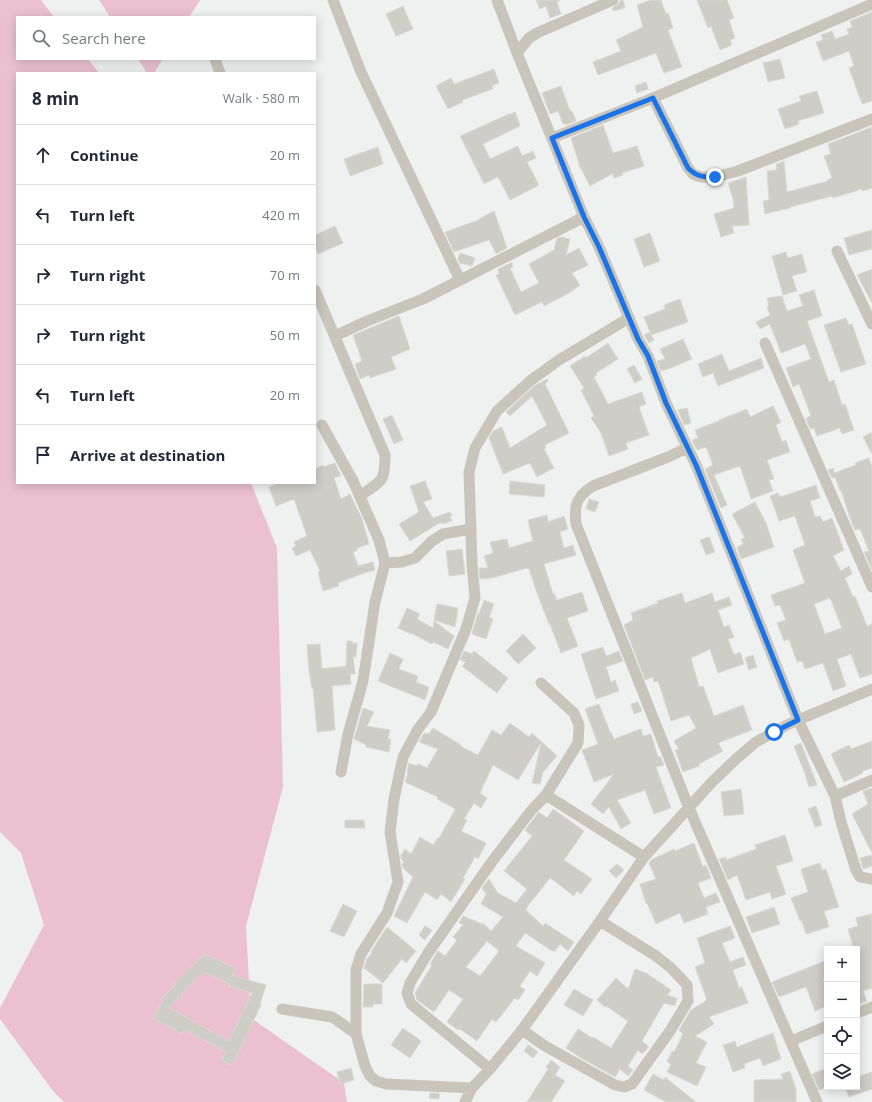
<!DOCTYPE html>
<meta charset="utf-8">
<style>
:root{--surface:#fff;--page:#f6f6f7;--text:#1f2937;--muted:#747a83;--line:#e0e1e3}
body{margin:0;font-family:"Open Sans",sans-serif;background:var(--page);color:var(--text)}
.controls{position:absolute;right:12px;bottom:12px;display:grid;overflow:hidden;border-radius:0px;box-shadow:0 2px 10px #0003}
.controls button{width:36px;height:36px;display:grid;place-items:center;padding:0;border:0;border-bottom:1px solid var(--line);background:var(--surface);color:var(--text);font:20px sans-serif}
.stop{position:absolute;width:12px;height:12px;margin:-9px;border:3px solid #1a73e8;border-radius:50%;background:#fff}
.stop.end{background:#1a73e8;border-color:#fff;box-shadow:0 1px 4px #0008}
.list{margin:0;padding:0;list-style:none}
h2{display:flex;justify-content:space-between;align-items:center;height:52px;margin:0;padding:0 16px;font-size:17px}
h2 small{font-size:13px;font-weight:400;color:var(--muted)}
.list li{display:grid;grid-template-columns:26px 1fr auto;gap:12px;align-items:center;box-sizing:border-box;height:60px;padding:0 16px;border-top:1px solid var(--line)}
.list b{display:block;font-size:15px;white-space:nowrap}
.list em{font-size:13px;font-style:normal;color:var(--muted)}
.icon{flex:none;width:22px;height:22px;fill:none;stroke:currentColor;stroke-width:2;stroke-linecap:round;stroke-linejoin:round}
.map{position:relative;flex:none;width:872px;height:1102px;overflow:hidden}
.search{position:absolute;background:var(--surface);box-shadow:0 2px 10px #0003;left:16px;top:16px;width:300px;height:44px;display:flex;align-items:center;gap:10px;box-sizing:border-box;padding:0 14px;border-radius:0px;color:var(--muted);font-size:15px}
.panel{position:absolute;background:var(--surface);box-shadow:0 2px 10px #0003;left:16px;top:72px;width:300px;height:412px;border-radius:0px}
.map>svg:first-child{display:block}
.green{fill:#ebc1d2}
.building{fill:#cecdc6;stroke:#dad9d3;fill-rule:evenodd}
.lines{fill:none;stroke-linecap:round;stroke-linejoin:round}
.street{stroke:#cac5bb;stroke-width:11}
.route{stroke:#1a73e8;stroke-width:5}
</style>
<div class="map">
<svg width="872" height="1102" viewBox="0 0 872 1102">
<rect width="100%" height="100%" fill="#eff1f1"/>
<path class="green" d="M0 0H41L54 17H17V59H88L99 73H17V483H251L277 548 283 787 246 926 251 1018 344 1083 347 1102H64L53 1091 0 1019V1008L44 925 21 853 0 832Z
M99 0H200L189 17H110Z
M138 59H163L154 73H147Z"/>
<path class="building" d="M536 0H560L557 2 561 14 550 18 546 6 540 9Z
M623 0 625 8 613 11 612 8 618 4 620 1Z
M651 0H661L666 14 668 13 673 28 668 30 682 67 664 73 656 53 598 75 593 62 621 51 616 40 643 27 637 5Z
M697 0H727L734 18 729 20 735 38 730 40 732 45 720 50 711 26 708 28Z
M403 6 413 29 396 36 386 14Z
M872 12V101L862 104 849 68 854 66 849 51 823 61 816 42 823 40 821 35 832 31 835 39 849 34 847 29 852 27 850 21Z
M780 59 785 78 768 82 763 63Z
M494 69 499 83 492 86 493 89 462 100 463 102 448 109 436 86 451 78 454 84Z
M646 82 648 89 637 93 635 86Z
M561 86 570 111H572L576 121 566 125V123L563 124 558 111 550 114 542 93Z
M817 91 824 113 798 121 799 124 785 129 778 109 801 101 799 96Z
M515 112 520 126 483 144 490 159 518 146 522 156 533 151 536 158 527 162 539 185 510 200 498 177 484 184 460 136 509 114V115Z
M603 125 613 153 637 146 644 166 622 173 623 175 614 178 612 174 590 186 580 167 571 138Z
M872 127V188L862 191V189L833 198 832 196 790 207V208L765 214 763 201 769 200 767 171 777 170 776 164 784 161 787 192 828 181 827 180 832 178 824 156 831 154 828 144Z
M378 147 383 164 350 176 344 159Z
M746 177 749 225 732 226 734 233 721 237 714 214 734 208 733 199 728 183Z
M494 211 507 248 496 254 489 240 454 252 445 232 479 220V219Z
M335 226 343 243 318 254 315 247V235Z
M872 230V249L849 255 844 238Z
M650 233 660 261 644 267 634 239Z
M561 237 570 239 566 255 579 248 588 265 572 273 580 285 569 293 544 306 542 302 515 315 496 275 499 274 498 269 512 262 513 267 510 268 521 292 539 283 529 264 554 250 557 238Z
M786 252 788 258 802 254 807 272 792 276 797 291 783 295 772 256Z
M460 253 475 258 472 266 459 263 458 259Z
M872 269V303L857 275Z
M814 290 822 316 807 321 829 382 834 380 842 405 845 404 854 430 842 434 840 428 817 436 814 428 810 429 806 418 811 416 799 384 793 387 786 368 811 359 805 344 781 353 770 324 760 329 756 322 770 315 767 307 769 306 767 298 782 296 787 311 803 306 799 295Z
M680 299 688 322 651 335 654 340 649 343 644 335 649 332 651 335 644 317 665 309 664 305Z
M399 316 410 349 391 357 396 369 370 378 369 375 360 379 355 364 362 361 353 335Z
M846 318 849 325 852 324 866 364 841 372 824 325Z
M683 339 692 359 671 368 661 371 657 361 665 359 660 349Z
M608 343 618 359 596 373 597 375 594 377 608 404 642 392 646 404 639 407 649 435 626 443 628 449 609 456 601 433 591 418 594 416 581 390 584 388 570 366 585 356 586 358Z
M722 354 729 371 761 358 764 368 718 386 713 373 703 377 698 364Z
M634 365 642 379 635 383 627 369Z
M547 379 549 380 545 384 569 433 545 445 546 448 544 449 554 468 537 477 530 463 503 474 489 438 493 431 502 427 510 448 547 425 532 396 510 416 506 412 534 386Z
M773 406 781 422 776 425 782 442 786 440 790 452 767 460 774 479 769 480 773 491 751 499 740 466 714 475 727 505 721 508 705 469 713 465 706 447 697 450 692 440 698 438 695 430 719 421V420L747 409 750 417Z
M687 408 691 423 684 425 678 410Z
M392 415 403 440 394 444 383 419Z
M872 432V454L863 437Z
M869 458 872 467V570L864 552 869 551 860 529 855 530 850 518 841 490 840 491 835 477 832 478 828 470 833 468 834 473 856 465 855 463Z
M335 463 341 476 334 478 341 499 350 494 362 519 369 544 357 548 358 550 353 552 358 566 373 562 375 570 361 574 338 583 339 586 323 591 318 572 320 571 310 550 296 556 292 548 296 546 294 542 307 536 294 499 276 506 269 487 279 483H315V469L323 465V467Z
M425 481 432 499 423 502 433 518 450 512 452 516 450 517 452 521 442 524 441 522 410 541 399 524 419 512 410 486Z
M510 481 545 485 544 497 509 494Z
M816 485 820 498 810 501 815 517 820 516 823 522 832 518 844 550 833 556 841 571 849 566 852 574 845 578 853 597 855 596 867 626 872 624V674L860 678 851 654 837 659 846 686 833 691 823 663 805 669 802 661 797 662 789 639 784 641 777 623 786 620 780 605 775 606 771 595 805 583 793 550 805 545 795 516 779 521 770 496 778 493 780 497ZM830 598 842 628 825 634 814 604Z
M589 499 599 502 595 512 586 509Z
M755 502 766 523 774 547 741 559 737 547 743 544 741 539 745 538 732 514Z
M547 515 548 522 564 516 568 529 560 532 564 548 573 545 576 555 544 564 553 594 554 593 557 600 582 592 588 611 567 618 578 646 561 653 550 624H549L537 593 529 569H527V568L492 578 480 579 479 568H488L484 556 493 553 490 542 507 539 509 548 533 541 528 520Z
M709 537 715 552 706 555 700 540Z
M462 549 465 574 449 576 446 551Z
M682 593 685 603 712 593 715 602 729 597 732 605 718 610 724 627 729 625 734 637 728 639 734 655 740 652 744 664 718 673 710 649 691 658 699 687 703 686 714 716 743 705 752 730 718 743 723 751 699 764V766L683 772 675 750 679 749 674 741 696 728 689 715 671 721 658 681 654 682 653 677 645 680 624 625 633 620 631 613 658 603 657 601Z
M484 600 494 604 489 617 493 619 486 639 472 634 478 613 479 614Z
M437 604 458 608 455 627 434 620Z
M407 608 420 614 417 619 433 628 434 621 454 636 448 649 433 642 432 644 411 633V634L398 628Z
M523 634 536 648 518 664 506 651Z
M347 641H352V643H357L356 657H353L355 674H350L351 684 332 686 335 730 317 732 313 688 312 689 309 670 307 645 320 644 322 669 346 666Z
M603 647 606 656 619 651 623 661 606 667 611 682 615 680 619 691 596 699 581 654Z
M464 651 472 654 474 651 508 678 497 693 462 666 466 662 460 660Z
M390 653 403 659 399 669 418 676 416 682 429 687 425 700 378 681Z
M753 655 757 667 749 670 745 658Z
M638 702 642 711 634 714 631 704Z
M599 704 610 732H611L614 739 641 729 643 736 651 734 658 757 660 756 664 765 656 767 671 808 654 814 645 790 617 800 631 823 621 829 609 807 603 814 591 804 614 774 594 782 582 750 598 744 585 709Z
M363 708 374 712 367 726 390 730 388 739H391L389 752 366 747V745L354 739Z
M510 723 529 737 532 733 557 756 543 772 540 784 532 783 541 743 518 780 493 765 480 793 487 798 481 808 474 803 464 819 467 820 461 831 486 843 478 859 475 857 463 878 465 879 451 902 441 894 437 900 425 892 407 923 394 916 413 877 403 868 402 864 404 862 401 859V855L405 849 411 854 420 837 433 845 438 838H439L455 810 454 808 437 799 438 797 405 782 408 773H407L409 763 417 766 418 764 427 768 438 749 419 742 424 733 429 734 433 728 461 745 460 746 478 755 492 730 501 735Z
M872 741V768L862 771 863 773 844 782 831 754 849 745 851 749Z
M801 743 817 785 809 787 804 771 794 746Z
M872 788V853L852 814 868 804 863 791Z
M741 789 744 814 724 816 721 792Z
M816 806 822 825 815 827 808 809Z
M553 809 584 831 564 860 592 879 581 894 577 891 574 896 550 878 527 907 526 910 543 926 545 923 574 942 568 951 560 944 555 951H552L525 933 516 946 545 963 537 976 530 971 520 986 525 990 518 1000 515 998 496 1022 492 1019 477 1041 460 1029 458 1030 447 1022 463 999 449 990 434 1012 417 1000 415 993 432 965 430 964 438 951 445 956 457 940 453 937 463 925 459 923 463 916 485 925 491 931 503 917 481 904 486 894 482 888 488 880 489 879 498 893 516 903 527 889 504 871 532 836 525 830 535 817 539 812 547 818ZM487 941 499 951 480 976 466 967Z
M345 820H364L365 828H345Z
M785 835 793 861 776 866 786 894 772 899 770 892 746 900 737 875 728 880 719 859 726 857V860L756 849 755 845Z
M694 843 703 867 706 865 711 878 698 883 704 898 716 893 720 902 706 907 708 914 684 923 680 913 656 924 647 903 646 904 640 884 656 879 649 863 651 860 674 849 675 851Z
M872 855V866L863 869 860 858Z
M820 863 822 870 826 869 839 907 824 911 829 927 806 934 802 921H800L791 898 808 892 801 869Z
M617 864 624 870 616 878 609 871Z
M343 904 357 911 344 937 330 931Z
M774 907 780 924 752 933 746 917Z
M872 914V988L863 991 867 1001 859 1004 857 1000V949H854L848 929 858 926 856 918Z
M425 926 432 930 425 940 419 935Z
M730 926 735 938 722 943 730 962 743 957 746 965 733 970 739 988 742 987 748 1003 709 1017 714 1024 695 1036 707 1042 696 1063 706 1067 697 1086 667 1072 671 1064 667 1062 672 1051 674 1052 683 1034 679 1030 691 1010 707 1000 695 967 705 963 697 938Z
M387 927 416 951 406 963 402 959 383 983 364 968 367 959 372 953 371 952Z
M205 954 235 968 232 975 266 985 260 1004 261 1005 236 1058 231 1065 222 1060 226 1052 185 1030 182 1034 153 1018 163 1001 161 999 175 985 174 984ZM204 972 230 984 229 986 252 993 229 1041 169 1008 182 995 181 994Z
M825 961 827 968V977L823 979 827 990V1006L815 1011 806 987 779 997 772 982Z
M635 969 646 973 671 990 667 995 677 998 675 1006 664 1003 642 1041 649 1047 642 1054 638 1050 628 1066 633 1070 628 1076 620 1069 615 1077 581 1058 566 1048 578 1029 592 1038 593 1037 611 1048 628 1021 606 1006 605 1007 597 1000 616 978 628 989Z
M364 984H382V1004H373V1007H363Z
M574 989 593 1000 583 1016 564 1005Z
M403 1028 421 1041 410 1058 391 1045Z
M773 1033 781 1059 763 1066 760 1058 744 1064 745 1068 733 1072 723 1045 735 1041 737 1047Z
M528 1045 538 1052 533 1058 524 1051Z
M551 1060 560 1067 555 1075 565 1081 551 1102H527L548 1069 546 1067Z
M351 1068 354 1080 340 1084 337 1072Z
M827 1068V1087L819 1090 812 1074Z
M790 1071 796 1089V1102H754V1080L783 1079 781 1074Z
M872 1072V1089L849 1097 845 1087H857V1077Z
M653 1074 664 1080 665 1077 696 1102H666L644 1090Z
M430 1093H439V1099L429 1098Z"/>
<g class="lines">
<path class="street" d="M333 0 361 72 460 280
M497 0 517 53
M613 0 537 33 529 38 517 53 584 217 599 247 638 339 648 356 666 403 696 465 798 720 835 796
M215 59 220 73
M653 98 688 168 693 174 701 177H715L738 171 872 119
M552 138 653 98 872 4
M837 251 872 324
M315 290 385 455C385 483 382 480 360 496
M335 336 367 321 423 299 584 217
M765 343 872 587
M322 425 353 481 379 540 385 563 375 602 363 681 348 734 341 772
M687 448 668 457 593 486C576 497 574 505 576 524L689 808 817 1102
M385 563 402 562 415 558 432 541 443 534 471 529
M872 780 835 796 841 822 856 870 860 877 872 879
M546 795 644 857
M282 1009 332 1017 341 1023 356 1034 365 1066 370 1076 376 1081 386 1084 472 1088
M857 1013 872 1007
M522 1030 545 1046 615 1085 624 1087 632 1084 670 1031 688 1001 687 985 671 968 656 956 600 921
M356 1034V970L361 954 387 913 398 882 390 832 394 799 403 757 418 729 431 712 466 629 475 598 472 564 469 472 475 448 497 411 530 381 559 360 629 318
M791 1041 827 1026
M490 1069 411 1004 407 993 410 983 428 953 491 863 530 812 546 795 578 743 579 725 574 713 541 683
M465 1102 472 1088 490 1069 522 1030 600 921 644 857 712 782 736 759 756 742 774 732 791 723 872 689"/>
</g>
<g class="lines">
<path class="route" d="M715 177C703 177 697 177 688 168L653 98 552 138 584 217 599 247 638 339 648 356 666 403 696 465 798 720 774 732"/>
</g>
</svg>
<div class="controls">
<button>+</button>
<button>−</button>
<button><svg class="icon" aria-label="locate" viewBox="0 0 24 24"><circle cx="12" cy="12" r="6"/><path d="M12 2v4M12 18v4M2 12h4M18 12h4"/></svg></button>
<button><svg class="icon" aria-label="layers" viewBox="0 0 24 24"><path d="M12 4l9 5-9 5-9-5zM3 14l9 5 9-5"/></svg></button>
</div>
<div class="stop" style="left:774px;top:732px"></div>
<div class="stop end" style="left:715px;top:177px"></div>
<div class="search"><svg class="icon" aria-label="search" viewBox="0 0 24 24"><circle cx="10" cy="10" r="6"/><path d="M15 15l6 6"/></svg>Search here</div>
<section class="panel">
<h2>8 min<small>Walk · 580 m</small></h2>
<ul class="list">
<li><svg class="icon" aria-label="ahead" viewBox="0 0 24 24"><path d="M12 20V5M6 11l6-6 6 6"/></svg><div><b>Continue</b></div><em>20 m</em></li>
<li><svg class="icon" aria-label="left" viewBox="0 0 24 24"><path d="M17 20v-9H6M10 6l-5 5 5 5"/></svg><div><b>Turn left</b></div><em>420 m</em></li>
<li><svg class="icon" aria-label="right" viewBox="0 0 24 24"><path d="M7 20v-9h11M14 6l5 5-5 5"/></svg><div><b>Turn right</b></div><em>70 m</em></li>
<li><svg class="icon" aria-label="right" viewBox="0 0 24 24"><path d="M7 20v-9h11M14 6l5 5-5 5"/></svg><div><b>Turn right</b></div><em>50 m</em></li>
<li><svg class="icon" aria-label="left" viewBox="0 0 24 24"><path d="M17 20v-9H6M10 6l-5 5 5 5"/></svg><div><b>Turn left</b></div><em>20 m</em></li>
<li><svg class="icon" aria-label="arrive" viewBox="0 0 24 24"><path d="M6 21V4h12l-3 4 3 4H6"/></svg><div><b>Arrive at destination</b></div></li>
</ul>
</section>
</div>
